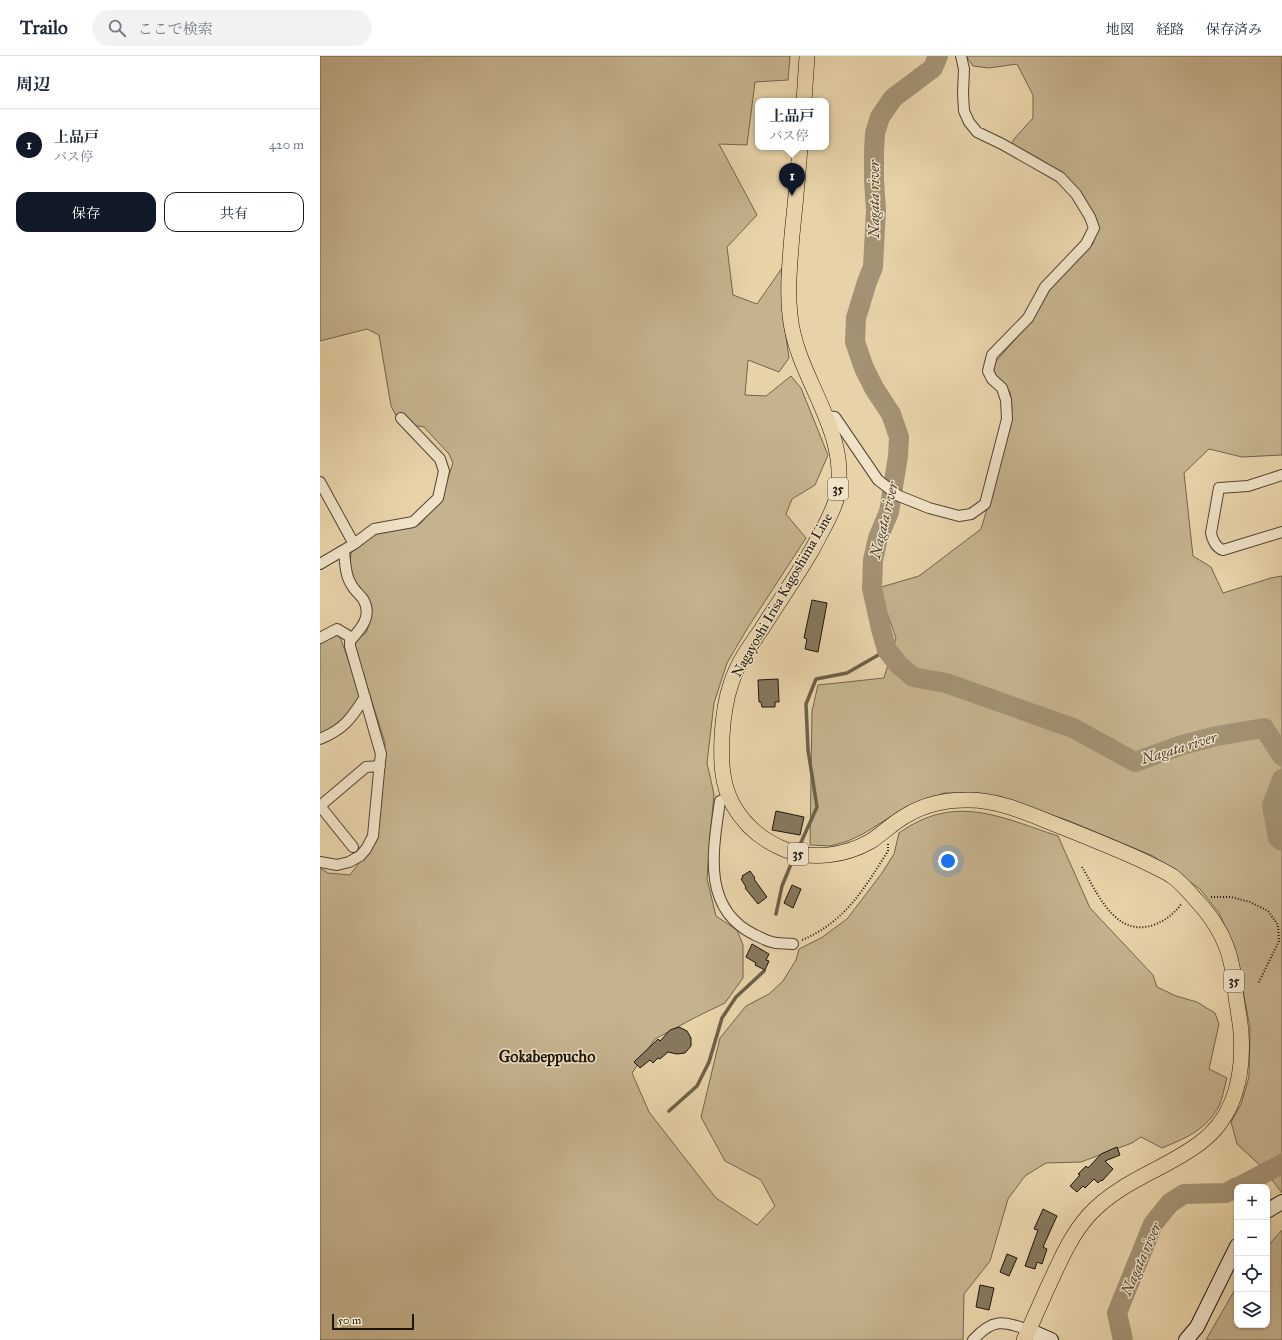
<!DOCTYPE html>
<html lang="ja">
<meta charset="utf-8">
<style>
:root{--surface:#fff;--page:#f2f2f3;--text:#1f2937;--muted:#747a83;--line:#e0e1e3;--accent:#111827}
body{margin:0;font-family:"IM FELL Great Primer","Noto Serif JP",serif;background:var(--page);color:var(--text)}
.controls{position:absolute;right:12px;bottom:12px;display:grid;overflow:hidden;border-radius:8px;box-shadow:0 1px 3px #0004}
.controls button{width:36px;height:36px;display:grid;place-items:center;padding:0;border:0;border-bottom:1px solid var(--line);background:var(--surface);color:var(--text);font:20px sans-serif}
.scale{position:absolute;left:12px;bottom:10px;width:82px;box-sizing:border-box;padding-left:4px;border:2px solid #1d150b;border-top:0;font-size:11px;line-height:14px;white-space:nowrap;color:#1d150b;-webkit-text-stroke:3px #f0e2c7;paint-order:stroke}
.you{position:absolute;left:628px;top:805px;width:14px;height:14px;margin:-10px;border:3px solid #fff;border-radius:50%;background:#1a73e8;box-shadow:0 0 0 6px #1a73e833}
.badge{display:grid;place-items:center;width:26px;height:26px;border-radius:50%;background:var(--accent);color:#fff;font-size:13px;font-weight:700}
.pin{position:absolute;translate:-50% -33px;filter:drop-shadow(0 1px 2px #0008)}
.pin::after{content:'';position:absolute;top:21px;width:14px;height:12px;background:inherit;clip-path:polygon(0 0,100% 0,50% 100%)}
.popup{position:absolute;left:435px;top:42px;width:74px;height:52px;box-sizing:border-box;display:grid;place-content:center;border-radius:8px;background:var(--surface);filter:drop-shadow(0 1px 3px #0005);font-size:13px;white-space:nowrap;color:var(--muted)}
.popup b{font-size:15px;color:var(--text)}
.popup::after{content:'';position:absolute;left:50%;top:100%;margin-left:-8px;border:8px solid transparent;border-top-color:var(--surface)}
.list{margin:0;padding:0;list-style:none}
h2{display:flex;justify-content:space-between;align-items:center;height:52px;margin:0;padding:0 16px;font-size:17px}
h2 small{font-size:13px;font-weight:400;color:var(--muted)}
.list li{display:grid;grid-template-columns:26px 1fr auto;gap:12px;align-items:center;box-sizing:border-box;height:72px;padding:0 16px;border-top:1px solid var(--line)}
.list b{display:block;font-size:15px;white-space:nowrap}
.list p{margin:0;font-size:13px;white-space:nowrap;color:var(--muted)}
.list em{font-size:13px;font-style:normal;color:var(--muted)}
.actions{display:flex;gap:8px;padding:12px 16px}
.actions a{flex:1;padding:9px 0;border:1px solid var(--accent);border-radius:12px;text-align:center;font-size:14px;color:var(--accent)}
.actions .main{background:var(--accent);color:#fff}
.icon{flex:none;width:22px;height:22px;fill:none;stroke:currentColor;stroke-width:2;stroke-linecap:round;stroke-linejoin:round}
.map{position:relative;flex:none;width:962px;height:1284px;overflow:hidden}
header{display:flex;align-items:center;gap:24px;box-sizing:border-box;height:56px;padding:0 20px;background:var(--surface);border-bottom:1px solid var(--line)}
header strong{font-size:19px}
nav{display:flex;gap:22px;margin-inline-start:auto;font-size:14px}
.search{width:280px;height:36px;background:var(--page);display:flex;align-items:center;gap:10px;box-sizing:border-box;padding:0 14px;border-radius:22px;color:var(--muted);font-size:15px}
main{display:flex}
aside{flex:1;background:var(--surface)}
.map>svg:first-child{display:block}
.green{fill:#c5b38e;stroke:#71644c}
.lines{fill:none;stroke-linecap:round;stroke-linejoin:round}
.stream{stroke:#6d6049;stroke-width:3.5}
.river{stroke:#a39273;stroke-width:20}
.building{fill:#87785d;stroke:#1d150b}
.street-casing{stroke:#504432;stroke-width:12}
.secondary-casing{stroke:#1d150b;stroke-width:16}
.primary-casing{stroke:#1d150b;stroke-width:16}
.path{stroke:#1d150b;stroke-width:2;stroke-dasharray:1 2;stroke-linecap:butt}
.street{stroke:#f0e2c7;stroke-width:10}
.secondary{stroke:#f0e2c7;stroke-width:14}
.primary{stroke:#e8d3a9;stroke-width:15}
.labels{text-anchor:middle;dominant-baseline:central;stroke-width:3;stroke-linejoin:round;paint-order:stroke}
.shield{fill:#f0e2c7;stroke:#5c5243;stroke-width:1}
.shield-label{font-size:13px;font-weight:bold;fill:#1d150b}
.street-label{font-size:14px;fill:#1d150b;stroke:#f0e2c7}
.water-label{font-size:15px;font-style:italic;fill:#534735;stroke:#f0e2c7}
.quarter-label{font-size:16px;font-weight:bold;fill:#1d150b;stroke:#f0e2c7}
</style>
<header>
<strong>Trailo</strong>
<div class="search"><svg class="icon" aria-label="search" viewBox="0 0 24 24"><circle cx="10" cy="10" r="6"/><path d="M15 15l6 6"/></svg>ここで検索</div>
<nav><a>地図</a><a>経路</a><a>保存済み</a></nav>
</header>
<main>
<aside>
<h2>周辺<small></small></h2>
<ul class="list">
<li><span class="badge">1</span><div><b>上品戸</b><p>バス停</p></div><em>420 m</em></li>
</ul>
<div class="actions"><a class="main">保存</a><a>共有</a></div>
</aside>
<div class="map">
<svg width="962" height="1284" viewBox="0 0 962 1284">
<rect width="100%" height="100%" fill="#e8d3a9"/>
<filter id="stains"><feTurbulence type="fractalNoise" baseFrequency=".005" numOctaves="4"/><feColorMatrix values="0 0 0 0 .2 0 0 0 0 .09 0 0 0 0 .02 0 0 0 .5 -.17"/></filter>
<radialGradient id="worn" r=".72"><stop offset=".6" stop-color="#630" stop-opacity="0"/><stop offset="1" stop-color="#630" stop-opacity=".3"/></radialGradient>
<path class="green" d="M0 0H470L468 24 435 26 427 89 399 88 437 159 407 191 413 239 437 248 462 212 463 260 469 302 459 316 428 304 425 339 446 340 471 320 481 332 508 399 495 429 472 443 466 458 486 482 427 573 407 607 394 647 387 707 394 738 389 793 387 823 396 860 417 874 423 889V922L405 947 378 960 335 983 312 1017 329 1056 396 1142 437 1169 455 1150 441 1124 405 1105 381 1061 400 982 426 950 449 938 463 925 476 904 479 893 501 882 527 863 562 817 574 798 579 777C635 737 680 761 738 780L770 852 833 919 837 931 856 940 877 946 895 957 899 968 889 1013 907 1022C904 1031 903 1042 899 1050 886 1074 866 1082 842 1092L821 1081 812 1087 761 1106 726 1107 705 1120 688 1143 670 1205 644 1238 643 1284H0V812L8 817 30 819 47 796 59 771 65 687 35 592V584L46 577 50 566 52 552 46 539 32 522 30 507 31 497 48 480 58 475 100 468 120 445 133 407 129 398 104 371 80 367 71 350 59 279 47 273 0 285Z
M646 0H962V399L922 401 889 393 864 417 873 500 891 511 903 537 951 522 962 520V1137L943 1112 917 1088 911 1066 921 1048 929 1021 930 972 915 892 899 857 880 833 833 800 747 764 660 737H624L586 751 543 778 528 785 510 790 490 789 492 655 498 629 564 622 576 582 558 532 599 520 661 473 670 443 692 352 690 336 675 319 673 309 711 265 735 225 773 188 777 166 765 147 692 87 694 83 713 62V39L697 8 669 12 653 10Z
M17 579 20 581 40 636C37 657 16 670 0 679V588Z
M962 1174V1284H886L917 1230V1269H947V1191Z"/>
<g class="lines">
<path class="stream" d="M478 793 497 751 488 694 486 648 496 623 527 617 567 594
M456 858 462 830 474 801
M349 1055 377 1030 389 1006 402 962 416 941 444 915"/>
<path class="river" d="M618 0 613 12 573 42 560 61 555 77 554 95V125L556 154 553 211 547 226 536 262 535 286 544 312 554 332 571 358 579 381 578 400 569 456 558 482 553 504 552 532 561 573 567 594 578 608 593 621 626 627 753 672 815 706 862 689 897 680 944 672 962 700
M962 723 952 749 958 782 962 785
M918 1131 962 1108
M803 1284 797 1257 833 1168 850 1147 864 1138 906 1137 917 1131"/>
</g>
<path class="building" d="M492 544 507 547 498 596 485 593 487 583 484 582Z
M458 623 459 646H455V651H442L441 646H439L438 624Z
M456 755 484 761 480 779 452 774Z
M430 815 435 822 434 823 447 841 438 848 425 832 426 831 421 823 423 822 422 820Z
M472 829 481 833 473 852 464 847Z
M432 888 449 898 446 904 449 905 445 914 435 909 436 907 426 901Z
M359 971 367 975 371 982V990L365 997 357 998 348 996 340 1003 338 1002 333 1007 330 1004 320 1012 314 1006 338 983 340 985 350 974Z
M797 1091 800 1099 785 1105 793 1113 782 1125 781 1124 778 1127 774 1123 765 1132 763 1130 757 1136 750 1130 760 1119 758 1118 766 1110 768 1112 781 1098Z
M723 1153 737 1160 723 1191 727 1193 722 1208 717 1206 715 1213 705 1210 718 1174 714 1173Z
M687 1198 697 1202 689 1220 680 1216Z
M660 1229 674 1232 669 1254 656 1251Z"/>
<g class="lines">
<defs>
<path id="street" d="M506 360 515 361 558 424 579 440 609 452 639 460 651 458 665 448 687 363 686 344 682 332 672 323 668 315 672 299 708 262 725 231 766 188 774 172 770 161 756 138 740 121 682 88 657 76 649 66 644 55 643 37 644 13 641 0
M962 419 928 430 899 432 891 477C892 483 896 492 903 494L962 476
M0 426 34 488 0 508
M34 488 54 473 93 466 118 442 124 415 120 403 81 362
M0 582 17 573 32 582
M0 683C24 673 31 663 45 641
M409 742 400 745C393 794 381 853 435 879 440 881 446 885 452 886 458 888 466 887 473 888
M33 791 0 750 46 711 60 710
M0 806 17 809 29 806 40 800 46 793 53 780 60 705 61 698 30 590V585C41 573 53 560 43 543 39 538 34 534 31 528 25 519 25 505 24 494
M653 1284C672 1263 683 1264 708 1274"/>
<path id="secondary" d="M947 1155 962 1146
M708 1274 731 1284
M866 1284 877 1271 917 1190"/>
<path id="primary" d="M484 45 487 0
M480 91C478 120 475 150 472 179 470 205 467 233 470 259 476 324 533 376 516 444 511 461 501 476 493 492 477 520 458 547 441 574 429 591 417 608 411 628 405 645 403 663 402 680 401 704 401 727 413 749 425 770 443 785 466 794 493 804 525 800 551 785 563 777 574 766 587 759 604 749 626 744 646 744 681 743 715 761 747 773 772 783 797 793 821 804 831 809 843 814 852 820 862 827 869 836 877 845 893 862 906 884 911 906 914 918 915 930 916 941 918 953 920 965 921 976 924 1018 915 1061 880 1087 844 1114 800 1125 769 1159 753 1177 743 1198 733 1220 723 1241 714 1263 704 1284"/>
</defs>
<use href="#street" class="street-casing"/>
<use href="#secondary" class="secondary-casing"/>
<use href="#primary" class="primary-casing"/>
<path class="path" d="M762 811C778 838 796 884 836 868 846 864 855 857 862 847
M891 841H911L930 846 948 855 958 869 959 885 938 928
M482 884C525 866 544 833 568 795V788"/>
<use href="#street" class="street"/>
<use href="#secondary" class="secondary"/>
<use href="#primary" class="primary"/>
</g>
<g class="labels">
<g class="shield">
<rect x="508" y="422" width="20" height="22" rx="3"/>
<rect x="468" y="787" width="20" height="22" rx="3"/>
<rect x="904" y="914" width="20" height="22" rx="3"/>
</g>
<g class="shield-label">
<text x="518" y="433">35</text>
<text x="478" y="798">35</text>
<text x="914" y="925">35</text>
</g>
<g class="street-label">
<text transform="translate(462 539) rotate(-60)">Nagayoshi Irisa Kagoshima Line</text>
</g>
<g class="water-label">
<text transform="translate(554 143) rotate(-90)">Nagata river</text>
<text transform="translate(564 464) rotate(-76)">Nagata river</text>
<text transform="translate(859 692) rotate(-17)">Nagata river</text>
<text transform="translate(821 1203) rotate(-66)">Nagata river</text>
</g>
<g class="quarter-label">
<text x="227" y="1000">Gokabeppucho</text>
</g>
</g>
<rect width="100%" height="100%" filter="url(#stains)"/>
<rect width="100%" height="100%" fill="url(#worn)"/>
</svg>
<div class="controls">
<button>+</button>
<button>−</button>
<button><svg class="icon" aria-label="locate" viewBox="0 0 24 24"><circle cx="12" cy="12" r="6"/><path d="M12 2v4M12 18v4M2 12h4M18 12h4"/></svg></button>
<button><svg class="icon" aria-label="layers" viewBox="0 0 24 24"><path d="M12 4l9 5-9 5-9-5zM3 14l9 5 9-5"/></svg></button>
</div>
<div class="scale">50 m</div>
<div class="you"></div>
<div class="pin badge" style="left:472px;top:140px">1</div>
<div class="popup"><b>上品戸</b>バス停</div>
</div>
</main>
